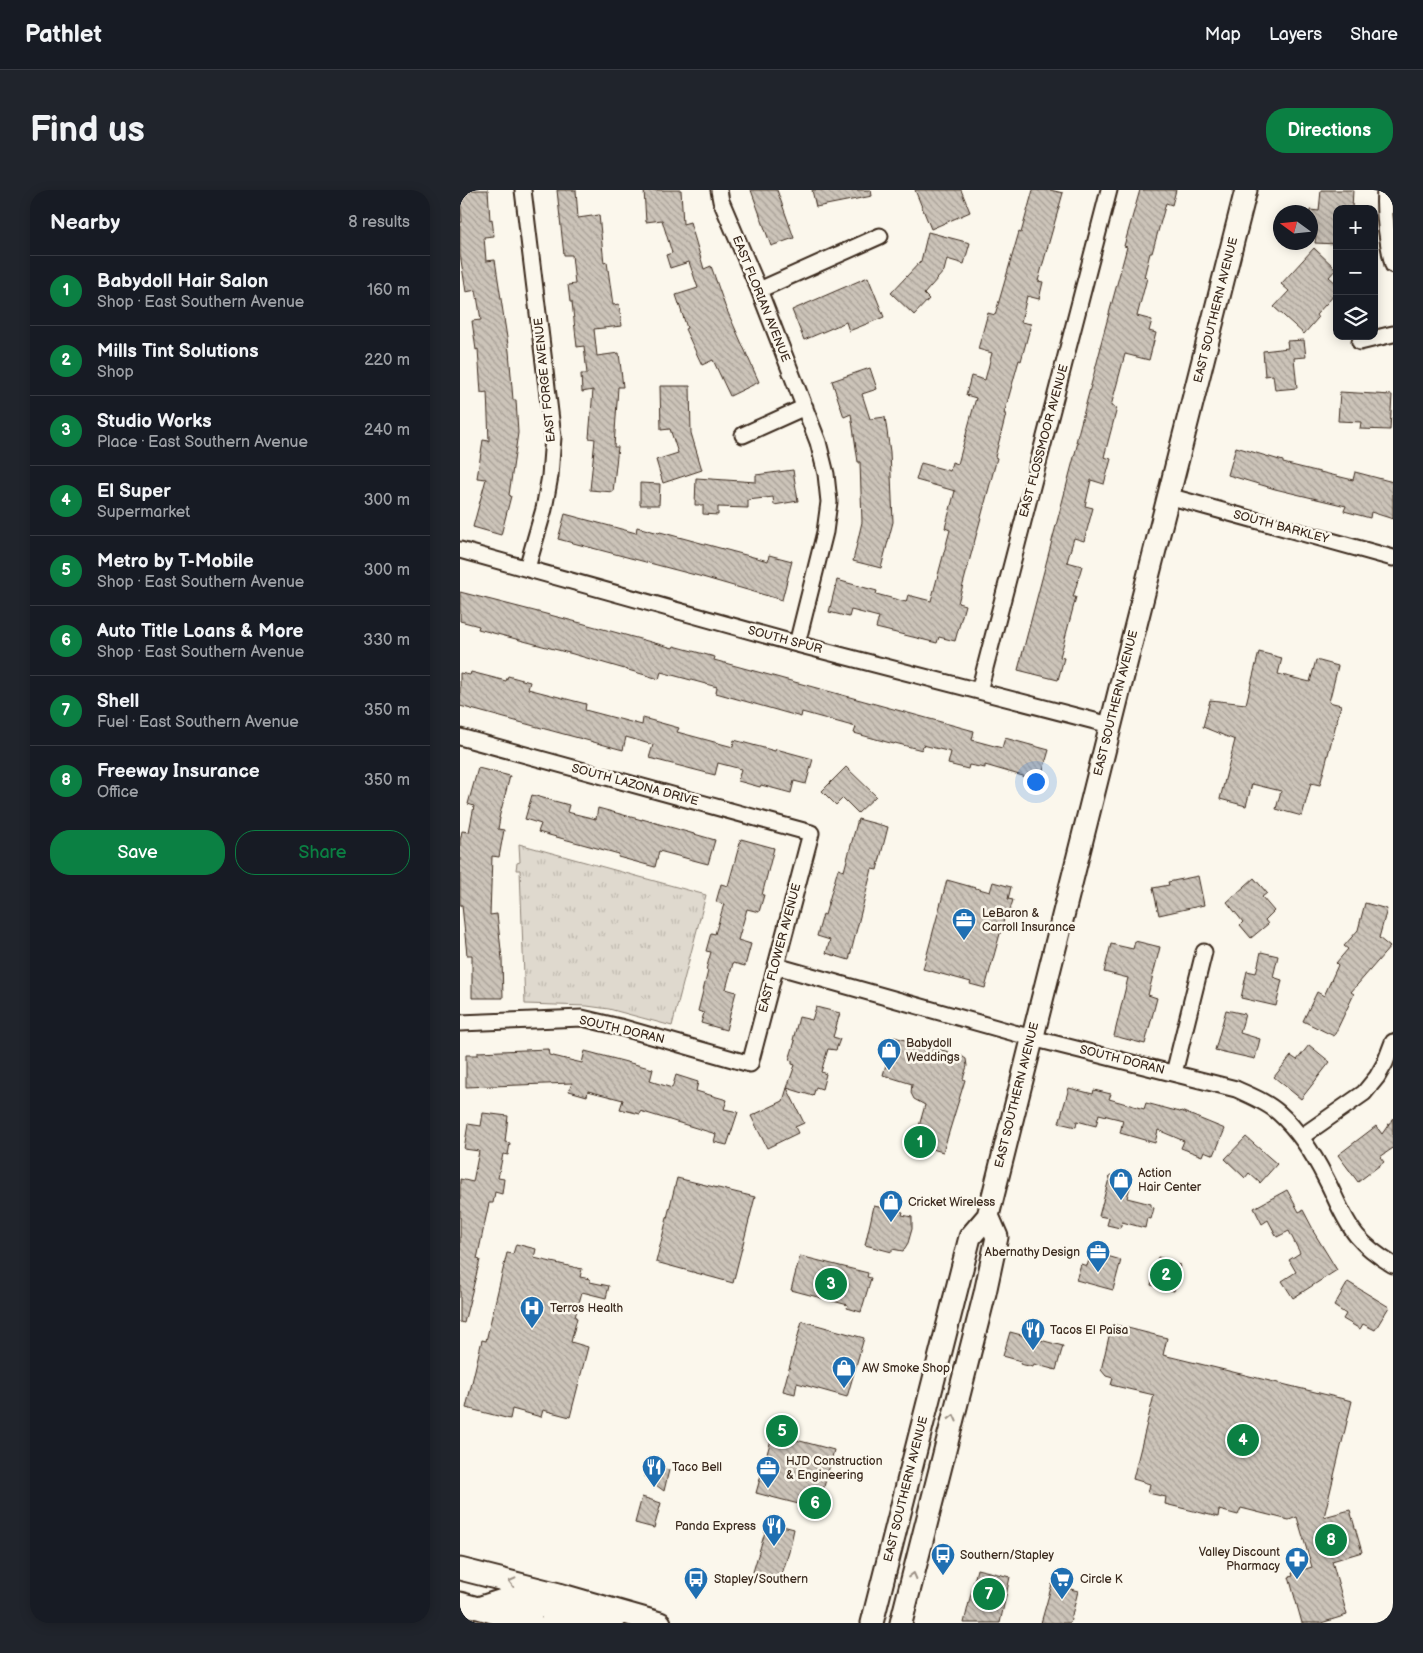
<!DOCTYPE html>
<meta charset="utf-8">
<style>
:root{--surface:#171b24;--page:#20242c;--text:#f1f3f6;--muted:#9ea1a6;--line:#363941;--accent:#0b8043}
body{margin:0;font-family:"Balsamiq Sans",sans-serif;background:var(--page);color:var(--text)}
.controls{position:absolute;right:15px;top:15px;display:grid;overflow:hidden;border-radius:10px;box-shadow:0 2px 12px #0003}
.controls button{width:45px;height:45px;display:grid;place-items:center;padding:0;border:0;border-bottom:1px solid var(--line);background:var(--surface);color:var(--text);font:25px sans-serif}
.compass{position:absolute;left:813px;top:15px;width:45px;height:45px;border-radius:50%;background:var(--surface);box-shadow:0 2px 12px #0003;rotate:285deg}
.you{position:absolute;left:575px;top:591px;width:18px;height:18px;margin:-12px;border:4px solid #fff;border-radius:50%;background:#1a73e8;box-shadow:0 0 0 8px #1a73e833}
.badge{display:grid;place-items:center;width:32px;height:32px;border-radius:50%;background:var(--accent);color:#fff;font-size:16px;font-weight:700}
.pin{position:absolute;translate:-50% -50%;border:2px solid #fff;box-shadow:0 1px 5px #0006}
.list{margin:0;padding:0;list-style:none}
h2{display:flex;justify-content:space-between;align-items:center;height:65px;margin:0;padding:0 20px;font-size:21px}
h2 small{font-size:16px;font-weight:400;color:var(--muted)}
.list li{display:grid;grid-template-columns:32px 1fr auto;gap:15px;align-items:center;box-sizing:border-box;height:70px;padding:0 20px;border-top:1px solid var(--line)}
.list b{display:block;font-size:19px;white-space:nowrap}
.list p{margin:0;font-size:16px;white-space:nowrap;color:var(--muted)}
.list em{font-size:16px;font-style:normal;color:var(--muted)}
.actions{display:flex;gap:10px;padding:15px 20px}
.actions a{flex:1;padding:11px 0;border:1px solid var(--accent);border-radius:20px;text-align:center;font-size:18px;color:var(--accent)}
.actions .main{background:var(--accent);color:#fff}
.icon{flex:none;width:28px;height:28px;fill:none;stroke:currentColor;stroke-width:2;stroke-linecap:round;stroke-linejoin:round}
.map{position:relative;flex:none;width:933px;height:1433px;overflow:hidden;border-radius:20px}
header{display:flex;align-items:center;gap:30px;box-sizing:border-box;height:70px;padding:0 25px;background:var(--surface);border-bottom:1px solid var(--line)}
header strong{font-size:24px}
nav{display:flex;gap:28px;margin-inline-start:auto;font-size:18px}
.intro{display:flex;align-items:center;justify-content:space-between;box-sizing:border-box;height:120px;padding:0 30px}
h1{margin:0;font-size:35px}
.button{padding:12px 22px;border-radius:20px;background:var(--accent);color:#fff;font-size:18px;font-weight:700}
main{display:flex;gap:30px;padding:0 30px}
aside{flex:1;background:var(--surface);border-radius:20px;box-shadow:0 2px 12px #0003}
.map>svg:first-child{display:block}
.park{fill:url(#park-tufts);stroke:#8d8276}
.building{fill:url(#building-back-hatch);stroke:#3b2a1e}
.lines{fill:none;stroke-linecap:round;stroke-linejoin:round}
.minor-casing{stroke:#3b2a1e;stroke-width:19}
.secondary-casing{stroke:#3b2a1e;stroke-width:25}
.minor{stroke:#fbf7ec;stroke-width:15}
.secondary{stroke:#fbf7ec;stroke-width:21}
.oneway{stroke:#9b9085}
.labels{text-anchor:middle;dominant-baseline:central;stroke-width:5;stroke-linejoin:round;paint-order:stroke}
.street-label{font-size:12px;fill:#3b2a1e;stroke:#fbf7ec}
.poi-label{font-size:12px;fill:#3b2a1e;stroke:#fbf7ec;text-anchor:start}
</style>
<header>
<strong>Pathlet</strong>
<nav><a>Map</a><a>Layers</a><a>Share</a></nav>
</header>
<div class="intro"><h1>Find us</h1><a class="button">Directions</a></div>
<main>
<aside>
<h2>Nearby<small>8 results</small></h2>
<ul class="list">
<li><span class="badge">1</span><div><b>Babydoll Hair Salon</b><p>Shop · East Southern Avenue</p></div><em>160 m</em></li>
<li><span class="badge">2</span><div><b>Mills Tint Solutions</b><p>Shop</p></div><em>220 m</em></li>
<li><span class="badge">3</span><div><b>Studio Works</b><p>Place · East Southern Avenue</p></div><em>240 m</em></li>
<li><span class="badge">4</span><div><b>El Super</b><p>Supermarket</p></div><em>300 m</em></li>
<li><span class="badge">5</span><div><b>Metro by T-Mobile</b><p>Shop · East Southern Avenue</p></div><em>300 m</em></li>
<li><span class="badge">6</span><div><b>Auto Title Loans &amp; More</b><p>Shop · East Southern Avenue</p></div><em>330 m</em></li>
<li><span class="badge">7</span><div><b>Shell</b><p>Fuel · East Southern Avenue</p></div><em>350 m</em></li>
<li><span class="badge">8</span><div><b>Freeway Insurance</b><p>Office</p></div><em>350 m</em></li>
</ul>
<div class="actions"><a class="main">Save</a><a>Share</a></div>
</aside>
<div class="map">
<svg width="933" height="1433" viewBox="0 0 933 1433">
<defs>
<pattern id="park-tufts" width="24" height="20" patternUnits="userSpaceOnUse" patternTransform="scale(1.25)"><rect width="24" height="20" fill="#dfd9ce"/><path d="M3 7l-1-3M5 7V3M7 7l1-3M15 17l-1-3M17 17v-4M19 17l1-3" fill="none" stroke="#c0bab0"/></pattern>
<pattern id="building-back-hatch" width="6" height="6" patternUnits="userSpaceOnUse" patternTransform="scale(1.25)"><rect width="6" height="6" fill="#ccc4b9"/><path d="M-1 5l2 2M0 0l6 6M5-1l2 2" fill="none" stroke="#a79f96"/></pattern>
</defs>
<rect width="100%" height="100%" fill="#fbf7ec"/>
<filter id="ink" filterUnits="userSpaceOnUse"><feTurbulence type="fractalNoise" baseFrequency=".02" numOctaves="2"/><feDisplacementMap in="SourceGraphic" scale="10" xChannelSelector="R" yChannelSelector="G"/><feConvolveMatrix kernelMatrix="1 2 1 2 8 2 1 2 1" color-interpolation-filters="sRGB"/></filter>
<g filter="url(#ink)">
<path class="park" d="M59 654 246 705 212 836 149 819 127 816 65 814 60 680H56L57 673 60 672Z"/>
<path class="building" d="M0 0H28L30 30 32 29 34 46 24 47 26 71 35 70 49 161 53 210H56L58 243 49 305 51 306 41 345 13 337 26 289 17 288 23 250 29 251 27 202 21 203 18 159 16 160 12 131 21 130 16 100 6 102 0 64V32H2Z
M97 0H116L118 28 139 25 144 73 147 72 153 115 159 114 162 136 134 139 137 166 159 163 163 197H158L154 257H158L153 302 130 300 135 249 129 248 133 200 122 202 121 184H127L124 156 117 157 112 112H110L108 95 115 94 112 65H104Z
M184 0H221L223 34 230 32 244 79 251 76 265 116 299 192 270 206 253 170 242 175 225 139 227 138 216 105 238 98 229 72 210 78 206 65 212 63 202 30 186 32Z
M291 0H317L334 48 311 56Z
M352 0H411L412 6 356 17Z
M455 0H501L510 22 471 39Z
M573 0H590L603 3 578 91 583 92 579 109 567 106 561 132 571 134 561 171 559 170 544 224H546L535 267 537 268 498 413 505 415 495 451 479 447 477 453 416 438 419 427 391 420 389 427 369 422 377 390 417 401 416 404 446 412 448 405 471 411 490 340 485 338 495 301 456 290 461 273 490 281 492 272 498 274 516 208 506 205 511 186 525 190 532 163 518 159 528 123 535 125 559 42 561 43Z
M680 0H716L712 15 706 13 692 63H690L684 87 687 88 677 126 692 130 689 141 696 143 689 170 665 164 651 216 657 218 644 267 651 269 644 294 631 290 625 316 633 318 624 351 614 348 607 372 622 376 613 407H616L600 467 604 468 598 490 558 480 618 252H616L641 157H640L667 57 664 56Z
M861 0H893L892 19H877V54L855 53 857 36H850V20L859 21Z
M468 42 510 53 504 74 487 69 484 81 464 104 469 109 454 125 431 103 461 71Z
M854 58 876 79 869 87 877 94V102L856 125 858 128 844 144 814 117 829 101 821 94Z
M408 87 424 127 389 141 386 132 344 150 332 120Z
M844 150 846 167 834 168 837 198 815 200 813 185 805 186 803 161 828 158 827 151Z
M410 178 417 199 402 204 410 229 425 227 430 262 433 332 421 378 393 371 402 332 400 272H398L391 224 384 227 372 191Z
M200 196H230L231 243 242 280 203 293 196 270 218 263 210 239 201 240Z
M880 202 932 205 930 240 900 239 901 232 878 231Z
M776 257 823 271V273L893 290 895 282 933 292V329L911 322 910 328 884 321 886 316 815 299 768 285Z
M333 280 338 311 314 315 313 307 288 310V318L258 317V325L243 324V315H235L236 288 296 292V285Z
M180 293 200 294 199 315H180Z
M105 324 176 343 177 337 199 343 200 342 308 371 309 365 332 371 322 410 239 386 98 349Z
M0 402 121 433 213 458 214 456 255 467 254 470 514 541 512 550 542 558 545 548 589 560 580 591 525 575V578L509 575 508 579 488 574 491 562 463 555 462 560 435 553 434 554 394 543 396 537 342 522 341 527 256 503 257 497 201 482 199 489 113 464 18 439 19 436 0 431Z
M799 462 822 468 818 484 850 492 856 470 878 476 869 512 881 515 860 595 851 593 842 626 816 619 821 601 792 594 786 616 760 609 775 550 743 537 750 510 786 514Z
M11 482 46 491 48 486 70 492 68 499 126 514 125 520 182 535 183 528 219 538 217 542 273 557 274 550 315 561 316 559 353 569 346 594 334 591 331 603 301 595 300 597 278 591 281 579 258 573 255 585 189 568 193 555 166 547 163 560 0 516V483L10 485Z
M386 577 416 606 398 623 383 608 376 615 362 601Z
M18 578 50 586 39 628H40L38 639 44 640 39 667 32 666 30 725 37 724 42 769 43 808H12V765H7L2 715H0V651L2 641 9 642 14 616 8 614Z
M72 605 109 615 107 622 136 629 138 618 182 630V629L255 650 248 674 199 661 195 677 158 667 159 664 78 642 81 634 65 629Z
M398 629 428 637 417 680 412 679 389 770 366 763 370 750 357 746 363 724 365 725 378 679 384 681Z
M281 649 314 658 302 705H304L299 722 287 719 278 750 291 754 285 776 273 773 266 799 276 802 266 840 241 833 244 823 238 821 248 781 246 780 251 762 246 761 251 743 255 744 264 714 256 712 261 694 268 696Z
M738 686 744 715 699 725 693 698 709 695 708 692Z
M794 688 807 703 802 707 814 721 805 730 808 734 791 748 780 735 783 732 767 712Z
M487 690 530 702 533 692 551 697 548 709 553 710 549 723 546 722 525 798 510 794 511 792 463 779Z
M905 713 927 719 919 748 930 757 891 802 894 804 874 846 843 831 857 802 864 806 878 775 876 773 888 759 884 756 898 740Z
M675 751 700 757 688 805 697 808 685 854 654 846 668 788 644 782 651 754 673 759Z
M801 762 818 766 813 787 822 790 816 816 781 808 787 781 796 783Z
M356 817 380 823 373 847 380 849 376 860 368 859 361 882 366 884 362 899 356 897 353 906 327 898 335 875 332 874V871L329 870 335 851 333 850 339 827 352 830Z
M766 820 785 824 780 843 800 849 795 869 755 860Z
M434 847 489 862 488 864 500 865 506 869 507 876 503 889 505 890 483 962 454 954 465 915 454 909 451 903 452 894 423 885Z
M849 855 870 872 841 909 814 887 831 866 837 870Z
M88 859 89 865 122 873 125 861 193 879 190 891 212 898 216 885 238 892 236 901 267 910 264 919 278 922 267 955 254 952 256 944 180 921V924L160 919 163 910 128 901 127 906 109 901 112 893 6 897V865H18V862Z
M327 898 344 933 335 937 338 943 307 958 291 926 323 911Z
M609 898 633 904 634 900 651 904 649 909 684 919 686 913 720 922 721 921 765 939 754 965 744 961 742 966 721 958 724 951 698 940 695 953 660 943 663 930 639 924 636 936 617 931 616 937 599 933Z
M23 923 48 926 45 952 50 953 48 965 43 964 38 988 44 989 42 1004 35 1002 33 1013H29L17 1069 20 1070 4 1133 0 1132V989L13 992 19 961 4 959 8 934 21 936Z
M933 928V958L920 967 924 972 898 992 878 965 916 936 922 944Z
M786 947 817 974 800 993 789 983 785 988 765 969Z
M650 985 672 990 667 1008 691 1014V1017L694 1018 691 1029 687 1028 685 1038 662 1032 660 1038 647 1035 649 1028 639 1026Z
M217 988 295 1007 273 1093 196 1072Z
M827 1000 839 1022 843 1020 854 1041H853L877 1080 833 1108 822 1091 836 1082 829 1070 840 1063 829 1041 817 1047 808 1030 802 1034 794 1018Z
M414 1016 443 1022 442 1025 452 1027V1039L448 1053 443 1061 432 1059V1062L405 1055Z
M56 1054 76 1059 74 1068 122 1079 120 1087 130 1089V1092L149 1096 146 1108 122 1102 115 1127 117 1128 111 1152 128 1157 110 1227 83 1220 81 1227 52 1219 50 1229 6 1218 22 1150 26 1151 47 1063 53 1064Z
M340 1066 408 1083 407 1087 411 1088 401 1122 387 1118 388 1115 331 1100Z
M647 1066 661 1070 653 1100 616 1090 621 1074 627 1076 629 1070 645 1074Z
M698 1067 713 1071 712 1073 720 1075 714 1101 691 1095Z
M888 1092 929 1117 915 1140 903 1134 900 1139 883 1129 886 1124 874 1116Z
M342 1131 404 1148 387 1207 337 1193 335 1204 323 1201Z
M652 1134 707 1148 703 1165 892 1211 864 1327 890 1320 902 1362 872 1371 887 1425 861 1433H842L829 1387 833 1386 832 1383 852 1377 837 1327 829 1330 781 1318 778 1325 759 1320 758 1327 705 1314 706 1307 688 1303 690 1294 673 1289 694 1205 651 1195 653 1188 646 1186 641 1180Z
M550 1142 603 1156 596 1180 574 1174 573 1177 560 1174 561 1171 543 1166Z
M316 1232 327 1236 325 1247 374 1260 358 1319 296 1303Z
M188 1275 209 1280 204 1301 185 1287Z
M182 1307 201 1313 194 1338 175 1333Z
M308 1332 334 1339 329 1362 320 1390 293 1382Z
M517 1379 550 1387 540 1433H504Z
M592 1394 618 1401 610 1433H581Z"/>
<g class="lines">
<defs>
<path id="minor" d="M63 0 93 247 90 286 84 319 67 378
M259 0 261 11 299 100 358 252 366 284 369 312 365 342 337 454
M925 0C923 26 927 50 933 75
M299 100 420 46
M900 152 933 144
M283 245 345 217
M708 306 933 368
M0 360 337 454 650 535
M519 501 649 0
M0 547 351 643 290 874 160 837 122 828 0 833
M316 776 572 848 776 899C791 906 807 912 819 923 839 941 854 965 866 989 876 1008 883 1029 897 1046 907 1058 920 1067 933 1075
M714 883 744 762
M841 947 904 903 917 887 925 873 933 852"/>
<path id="secondary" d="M0 1379 99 1404 200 1433
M0 1413 72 1433
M18 1418 46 1409 80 1417 96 1413 99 1404
M91 1433 95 1426 105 1424 142 1430 156 1428
M412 1433 510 1047 528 1026 665 478 786 0
M441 1433 525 1103 537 1047 528 1026"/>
</defs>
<use href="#minor" class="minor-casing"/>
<use href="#secondary" class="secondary-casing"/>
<use href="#minor" class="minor"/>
<use href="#secondary" class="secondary"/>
</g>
<defs><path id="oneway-chevron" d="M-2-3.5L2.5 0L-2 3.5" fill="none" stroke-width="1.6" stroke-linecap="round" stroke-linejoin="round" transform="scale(1.25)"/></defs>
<g class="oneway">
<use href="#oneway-chevron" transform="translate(493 1228) rotate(-76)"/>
<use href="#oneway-chevron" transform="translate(453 1386) rotate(-76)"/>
<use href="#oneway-chevron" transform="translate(52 1392) rotate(-166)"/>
</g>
</g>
<defs>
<symbol id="office-pin" viewBox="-11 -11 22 30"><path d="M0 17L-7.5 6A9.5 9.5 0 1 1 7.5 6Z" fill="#1f6fb2" stroke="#fbf7ec"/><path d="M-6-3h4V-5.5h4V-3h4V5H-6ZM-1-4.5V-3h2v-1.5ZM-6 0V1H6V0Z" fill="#fff"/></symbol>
<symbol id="shop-pin" viewBox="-11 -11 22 30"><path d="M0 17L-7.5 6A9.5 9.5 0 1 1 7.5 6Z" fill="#1f6fb2" stroke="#fbf7ec"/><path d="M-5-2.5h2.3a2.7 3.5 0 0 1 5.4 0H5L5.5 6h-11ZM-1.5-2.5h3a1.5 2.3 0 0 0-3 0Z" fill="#fff"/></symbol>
<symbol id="hospital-pin" viewBox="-11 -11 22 30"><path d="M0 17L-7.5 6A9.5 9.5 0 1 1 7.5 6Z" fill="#1f6fb2" stroke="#fbf7ec"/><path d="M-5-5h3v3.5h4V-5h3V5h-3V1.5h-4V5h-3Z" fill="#fff"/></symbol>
<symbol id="restaurant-pin" viewBox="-11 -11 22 30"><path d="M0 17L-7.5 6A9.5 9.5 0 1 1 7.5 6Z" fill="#1f6fb2" stroke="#fbf7ec"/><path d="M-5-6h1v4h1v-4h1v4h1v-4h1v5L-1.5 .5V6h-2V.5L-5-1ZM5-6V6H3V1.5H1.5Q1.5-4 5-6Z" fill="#fff"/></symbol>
<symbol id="bus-pin" viewBox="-11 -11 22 30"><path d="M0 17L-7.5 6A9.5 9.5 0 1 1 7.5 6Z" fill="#1f6fb2" stroke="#fbf7ec"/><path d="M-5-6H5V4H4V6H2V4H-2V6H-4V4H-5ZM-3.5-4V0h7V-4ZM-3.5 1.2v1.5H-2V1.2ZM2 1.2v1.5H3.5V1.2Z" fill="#fff"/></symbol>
<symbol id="pharmacy-pin" viewBox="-11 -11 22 30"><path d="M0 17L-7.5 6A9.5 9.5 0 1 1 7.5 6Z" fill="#1f6fb2" stroke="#fbf7ec"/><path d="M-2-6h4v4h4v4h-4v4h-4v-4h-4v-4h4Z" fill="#fff"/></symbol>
<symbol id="supermarket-pin" viewBox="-11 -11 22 30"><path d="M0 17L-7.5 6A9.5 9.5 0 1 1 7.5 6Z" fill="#1f6fb2" stroke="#fbf7ec"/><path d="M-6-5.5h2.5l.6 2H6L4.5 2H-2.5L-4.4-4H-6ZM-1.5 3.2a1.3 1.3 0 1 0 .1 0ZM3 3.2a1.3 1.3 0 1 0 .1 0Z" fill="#fff"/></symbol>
</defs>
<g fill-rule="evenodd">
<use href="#office-pin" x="490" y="716" width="28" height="38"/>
<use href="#shop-pin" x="415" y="846" width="28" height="38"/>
<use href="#shop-pin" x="647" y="976" width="28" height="38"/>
<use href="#shop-pin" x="417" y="998" width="28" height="38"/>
<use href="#office-pin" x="624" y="1048" width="28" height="38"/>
<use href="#hospital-pin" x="58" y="1104" width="28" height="38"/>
<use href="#restaurant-pin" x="559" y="1126" width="28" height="38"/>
<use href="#shop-pin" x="370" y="1164" width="28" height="38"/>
<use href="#restaurant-pin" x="180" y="1263" width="28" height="38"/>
<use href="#office-pin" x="294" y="1264" width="28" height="38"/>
<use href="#restaurant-pin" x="300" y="1322" width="28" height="38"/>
<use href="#bus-pin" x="469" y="1351" width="28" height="38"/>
<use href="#pharmacy-pin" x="823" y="1355" width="28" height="38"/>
<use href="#bus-pin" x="222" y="1375" width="28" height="38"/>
<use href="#supermarket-pin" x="588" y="1375" width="28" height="38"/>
</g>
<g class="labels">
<g class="street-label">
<text transform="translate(301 109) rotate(68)">EAST FLORIAN AVENUE</text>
<text transform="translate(756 120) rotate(-76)">EAST SOUTHERN AVENUE</text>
<text transform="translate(85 190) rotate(-96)">EAST FORGE AVENUE</text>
<text transform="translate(584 251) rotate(-75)">EAST FLOSSMOOR AVENUE</text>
<text transform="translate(821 337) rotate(15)">SOUTH BARKLEY</text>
<text transform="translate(325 450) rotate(15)">SOUTH SPUR</text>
<text transform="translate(656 513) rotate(-76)">EAST SOUTHERN AVENUE</text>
<text transform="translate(175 595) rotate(15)">SOUTH LAZONA DRIVE</text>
<text transform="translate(320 758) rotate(-75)">EAST FLOWER AVENUE</text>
<text transform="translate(162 840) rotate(13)">SOUTH DORAN</text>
<text transform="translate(662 870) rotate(14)">SOUTH DORAN</text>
<text transform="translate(557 905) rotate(-76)">EAST SOUTHERN AVENUE</text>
<text transform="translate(446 1299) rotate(-76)">EAST SOUTHERN AVENUE</text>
</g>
<g class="poi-label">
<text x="522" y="723">LeBaron &amp;<tspan x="522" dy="14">Carroll Insurance</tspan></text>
<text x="446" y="853">Babydoll<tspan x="446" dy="14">Weddings</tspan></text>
<text x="678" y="983">Action<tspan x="678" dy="14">Hair Center</tspan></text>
<text x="448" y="1012">Cricket Wireless</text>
<text x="620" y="1062" text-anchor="end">Abernathy Design</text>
<text x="90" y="1118">Terros Health</text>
<text x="590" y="1140">Tacos El Paisa</text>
<text x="402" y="1178">AW Smoke Shop</text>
<text x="326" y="1271">HJD Construction<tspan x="326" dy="14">&amp; Engineering</tspan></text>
<text x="212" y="1277">Taco Bell</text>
<text x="296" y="1336" text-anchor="end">Panda Express</text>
<text x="820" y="1362" text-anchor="end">Valley Discount<tspan x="820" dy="14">Pharmacy</tspan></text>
<text x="500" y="1365">Southern/Stapley</text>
<text x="254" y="1389">Stapley/Southern</text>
<text x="620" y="1389">Circle K</text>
</g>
</g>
</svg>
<div class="controls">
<button>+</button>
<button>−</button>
<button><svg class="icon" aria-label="layers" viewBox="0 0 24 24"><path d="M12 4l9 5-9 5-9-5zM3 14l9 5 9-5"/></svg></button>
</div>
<svg class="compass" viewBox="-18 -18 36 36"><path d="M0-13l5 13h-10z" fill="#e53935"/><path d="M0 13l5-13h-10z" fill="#9ea1a6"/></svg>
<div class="you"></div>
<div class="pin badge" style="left:460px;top:952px">1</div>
<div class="pin badge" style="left:706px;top:1085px">2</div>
<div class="pin badge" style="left:371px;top:1094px">3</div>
<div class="pin badge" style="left:783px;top:1250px">4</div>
<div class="pin badge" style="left:322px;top:1241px">5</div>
<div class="pin badge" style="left:355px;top:1313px">6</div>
<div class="pin badge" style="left:529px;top:1404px">7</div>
<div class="pin badge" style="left:871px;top:1350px">8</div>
</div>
</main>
